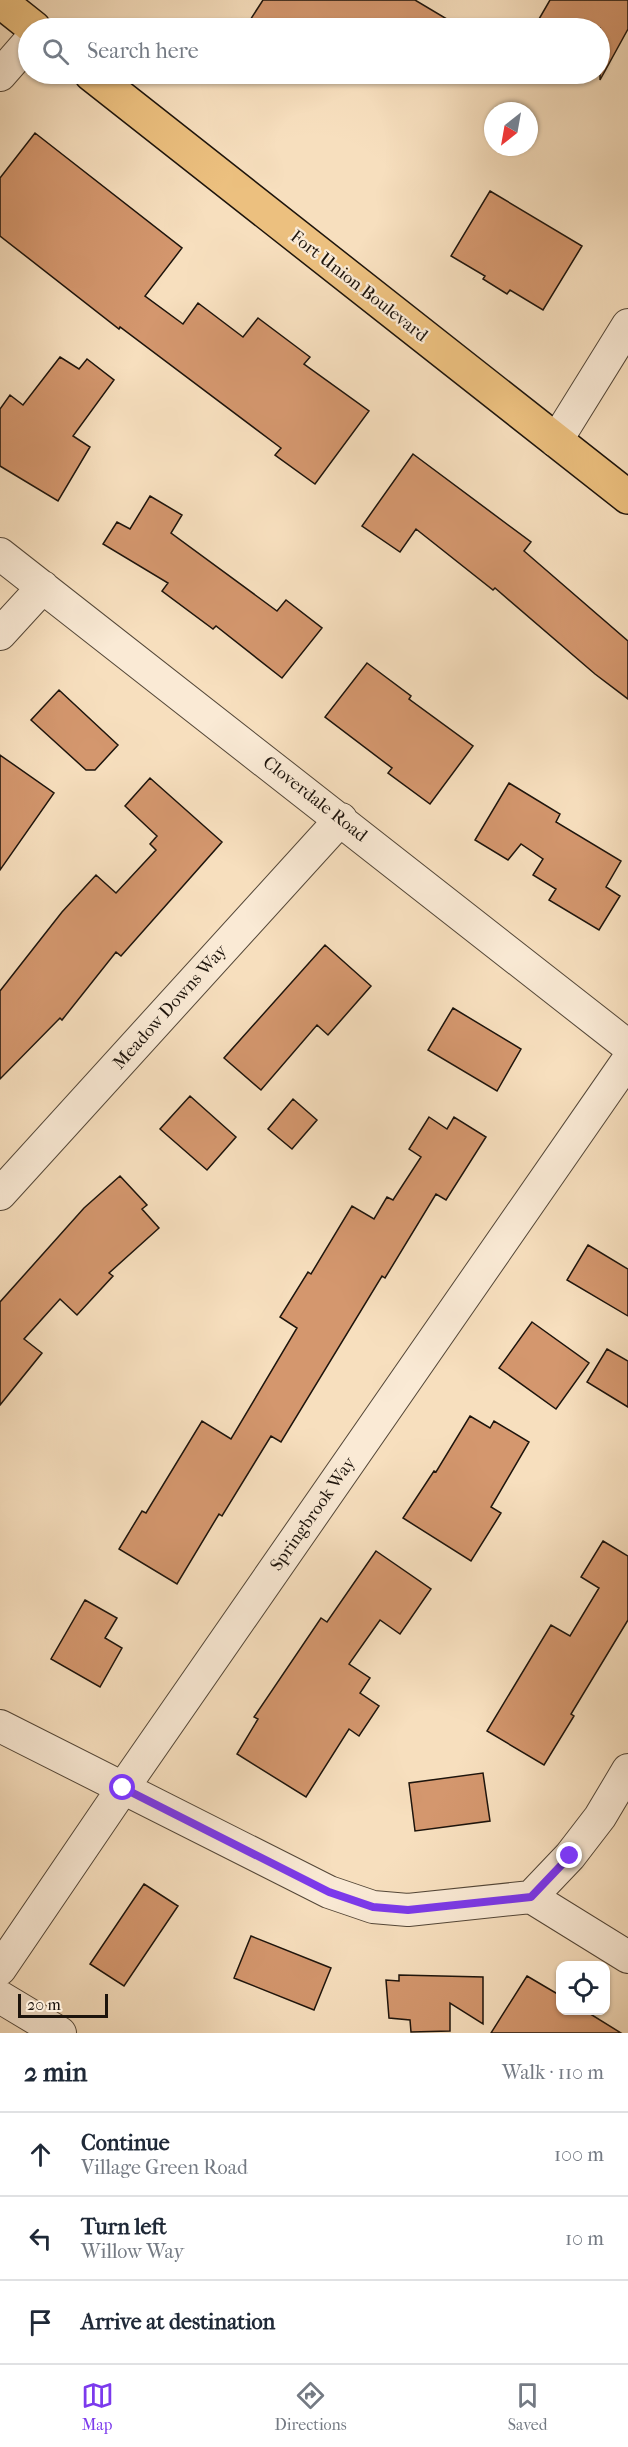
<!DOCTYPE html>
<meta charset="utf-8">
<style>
:root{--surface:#fff;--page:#f6f6f7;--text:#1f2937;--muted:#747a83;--line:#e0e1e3;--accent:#7c3aed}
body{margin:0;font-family:"IM FELL French Canon",serif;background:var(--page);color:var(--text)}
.controls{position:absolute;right:18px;bottom:18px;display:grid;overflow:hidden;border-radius:12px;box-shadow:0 2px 4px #0004}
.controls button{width:54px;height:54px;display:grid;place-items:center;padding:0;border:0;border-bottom:2px solid var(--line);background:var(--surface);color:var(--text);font:30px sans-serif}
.compass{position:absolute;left:484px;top:102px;width:54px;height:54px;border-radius:50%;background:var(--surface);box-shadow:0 2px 4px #0004;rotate:211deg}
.scale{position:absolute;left:18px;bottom:15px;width:90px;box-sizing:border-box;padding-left:6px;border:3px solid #1d140c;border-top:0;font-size:16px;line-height:21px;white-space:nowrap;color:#1d140c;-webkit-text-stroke:4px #faead5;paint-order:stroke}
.stop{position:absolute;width:18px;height:18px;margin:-14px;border:4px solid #7c3aed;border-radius:50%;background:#fff}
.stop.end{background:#7c3aed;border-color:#fff;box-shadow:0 2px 6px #0008}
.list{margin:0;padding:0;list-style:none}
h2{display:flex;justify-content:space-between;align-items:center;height:78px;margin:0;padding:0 24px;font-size:26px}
h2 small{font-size:20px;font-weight:400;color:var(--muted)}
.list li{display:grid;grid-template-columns:39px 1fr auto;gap:18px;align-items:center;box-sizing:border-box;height:84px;padding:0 24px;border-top:2px solid var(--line)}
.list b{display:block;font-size:22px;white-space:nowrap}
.list p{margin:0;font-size:20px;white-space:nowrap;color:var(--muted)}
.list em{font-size:20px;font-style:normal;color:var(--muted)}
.icon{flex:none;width:33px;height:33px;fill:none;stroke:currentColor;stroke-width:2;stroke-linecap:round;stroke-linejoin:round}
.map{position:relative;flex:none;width:628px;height:2033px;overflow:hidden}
.search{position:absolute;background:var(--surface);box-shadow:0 2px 4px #0004;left:18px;right:18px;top:18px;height:66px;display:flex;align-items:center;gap:15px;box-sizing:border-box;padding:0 21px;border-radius:33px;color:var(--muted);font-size:22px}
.sheet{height:330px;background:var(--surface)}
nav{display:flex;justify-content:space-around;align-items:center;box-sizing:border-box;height:84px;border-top:2px solid var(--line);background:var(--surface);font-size:16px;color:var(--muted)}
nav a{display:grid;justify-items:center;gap:3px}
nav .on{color:var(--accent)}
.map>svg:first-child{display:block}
.building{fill:#d4976e;stroke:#1d140c;stroke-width:1.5}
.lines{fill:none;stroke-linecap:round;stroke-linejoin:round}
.minor-casing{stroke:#544738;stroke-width:34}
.major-casing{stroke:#1d140c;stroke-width:36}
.minor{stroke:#faead5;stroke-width:32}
.major{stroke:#ecc07f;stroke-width:33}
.route{stroke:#7c3aed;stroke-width:8}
.labels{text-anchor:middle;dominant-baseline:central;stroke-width:4.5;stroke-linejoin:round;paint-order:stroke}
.street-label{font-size:18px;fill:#1d140c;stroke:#faead5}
</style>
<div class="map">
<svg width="628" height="2033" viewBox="0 0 628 2033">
<rect width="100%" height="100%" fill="#f7dfbe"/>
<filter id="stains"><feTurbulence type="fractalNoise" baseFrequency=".00333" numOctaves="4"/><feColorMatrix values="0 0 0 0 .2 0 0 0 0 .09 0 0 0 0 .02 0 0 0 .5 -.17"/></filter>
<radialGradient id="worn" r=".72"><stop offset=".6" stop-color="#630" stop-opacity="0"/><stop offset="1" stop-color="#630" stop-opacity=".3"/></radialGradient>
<path class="building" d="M263 0H415L462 28H245Z
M550 0H628V29L600 80V28H555L539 19Z
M35 133 182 248 145 296 183 324 198 303 243 337 258 318 310 357 304 364 369 411 315 484 275 455 281 448 120 327 119 329 0 236V178Z
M490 191 582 246 543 310 510 290 507 294 483 279 485 276 451 256Z
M60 357 79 369 87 359 114 380 73 436 90 447 58 501 0 466V409L10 395 23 405Z
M413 454 531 542 524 551 628 641V699L595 674 495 588 493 590 416 529 400 552 362 526Z
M150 496 182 515 171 533 277 611 286 600 322 628 282 678 216 626 213 629 162 591 168 583 103 544 117 522 130 529Z
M367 663 411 696 409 699 473 746 430 804 388 773 392 768 325 717Z
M59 690 118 745 95 770H86L31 720Z
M0 755 54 793 0 870Z
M150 778 222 842 121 956 116 952 62 1020 60 1018 0 1079V991L62 912 96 875 116 893 156 850 150 844 157 836 125 806Z
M509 783 560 814 556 822 621 861 606 887 620 896 599 930 549 900 556 889 533 875 543 859 521 844 508 860 475 840Z
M325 945 371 986 328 1035 317 1025 261 1090 224 1058Z
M453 1008 521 1049 497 1091 428 1050Z
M190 1096 236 1137 207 1170 160 1129Z
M293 1099 317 1120 292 1149 268 1129Z
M429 1117 447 1129 454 1117 486 1137 446 1200 436 1194 385 1278 382 1276 281 1442 271 1436 222 1516 219 1514 177 1584 119 1549 142 1511 146 1513 202 1421 231 1439 297 1328 280 1317 308 1272 311 1274 352 1206 374 1219 387 1197 393 1200 421 1157 409 1149Z
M120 1176 147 1205 142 1209 159 1228 109 1273 113 1276 77 1315 60 1299 24 1339 42 1353 0 1405V1302L84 1208Z
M588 1245 628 1269V1316L567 1280Z
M532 1322 589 1363 556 1409 499 1368Z
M607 1349 628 1361V1407L587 1382Z
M470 1416 490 1428 494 1421 529 1442 491 1507 501 1513 471 1561 403 1518 434 1471 436 1472Z
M603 1541 628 1556V1620L571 1714 574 1716 544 1765 487 1731 551 1625 570 1636 599 1588 581 1577Z
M376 1551 431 1589 400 1634 380 1620 349 1664 370 1678 360 1693 379 1706 359 1736 349 1729 306 1797 237 1754 258 1719 254 1717 321 1618 327 1622Z
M85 1600 117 1618 105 1638 122 1648 100 1687 51 1659Z
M483 1773 490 1821 415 1831 409 1783Z
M144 1884 178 1906 124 1986 90 1964Z
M251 1936 331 1968 314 2010 234 1978Z
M399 1975 483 1977V2024L450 2003V2031L411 2032 410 2020 389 2018 386 1980 399 1981Z
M527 1976 561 1996V2010H584L621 2033H491Z"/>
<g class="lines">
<defs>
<path id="minor" d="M0 75 28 43
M556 441 628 325
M0 554 628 1046
M0 634 43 587
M0 1194 341 819
M0 1726 329 1892 373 1907 408 1910 531 1897 628 1957
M531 1897 570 1856 600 1817 628 1770
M0 1969 123 1788 628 1060
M0 1997 60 2033"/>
<path id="major" d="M0 1 34 28
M91 74 628 497"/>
</defs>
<use href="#minor" class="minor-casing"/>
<use href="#major" class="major-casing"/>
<use href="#minor" class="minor"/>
<use href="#major" class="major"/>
</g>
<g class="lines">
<path class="route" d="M123 1788 329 1892 373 1907 408 1910 531 1897 570 1856"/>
</g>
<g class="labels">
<g class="street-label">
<text transform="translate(359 286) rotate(38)">Fort Union Boulevard</text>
<text transform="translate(315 799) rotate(38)">Cloverdale Road</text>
<text transform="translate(170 1007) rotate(-48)">Meadow Downs Way</text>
<text transform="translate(313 1514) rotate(-55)">Springbrook Way</text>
</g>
</g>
<rect width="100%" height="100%" filter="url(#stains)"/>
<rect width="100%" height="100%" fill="url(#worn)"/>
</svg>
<div class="controls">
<button><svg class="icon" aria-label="locate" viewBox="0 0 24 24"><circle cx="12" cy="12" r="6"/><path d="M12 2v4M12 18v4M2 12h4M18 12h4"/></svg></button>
</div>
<svg class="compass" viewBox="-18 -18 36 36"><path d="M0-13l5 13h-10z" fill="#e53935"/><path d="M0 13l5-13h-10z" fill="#747a83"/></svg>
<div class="scale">20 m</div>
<div class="stop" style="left:123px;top:1788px"></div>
<div class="stop end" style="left:570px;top:1856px"></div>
<div class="search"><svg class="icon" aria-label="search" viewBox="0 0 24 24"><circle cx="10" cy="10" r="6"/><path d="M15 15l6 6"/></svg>Search here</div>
</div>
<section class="sheet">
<h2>2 min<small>Walk · 110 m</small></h2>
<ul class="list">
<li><svg class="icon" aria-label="ahead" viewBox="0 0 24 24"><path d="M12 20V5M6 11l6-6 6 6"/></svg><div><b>Continue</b><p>Village Green Road</p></div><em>100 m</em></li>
<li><svg class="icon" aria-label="left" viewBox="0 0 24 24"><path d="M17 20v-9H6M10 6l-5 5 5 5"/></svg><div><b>Turn left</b><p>Willow Way</p></div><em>10 m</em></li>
<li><svg class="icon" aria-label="arrive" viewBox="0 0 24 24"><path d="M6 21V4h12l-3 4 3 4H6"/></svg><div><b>Arrive at destination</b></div></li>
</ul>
</section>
<nav>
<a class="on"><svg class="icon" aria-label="map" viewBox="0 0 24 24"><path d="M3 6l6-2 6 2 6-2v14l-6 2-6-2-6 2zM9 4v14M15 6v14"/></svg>Map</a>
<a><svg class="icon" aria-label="directions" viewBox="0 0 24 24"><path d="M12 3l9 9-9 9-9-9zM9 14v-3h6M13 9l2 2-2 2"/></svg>Directions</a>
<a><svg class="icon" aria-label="saved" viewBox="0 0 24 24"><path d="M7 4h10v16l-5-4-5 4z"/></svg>Saved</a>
</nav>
